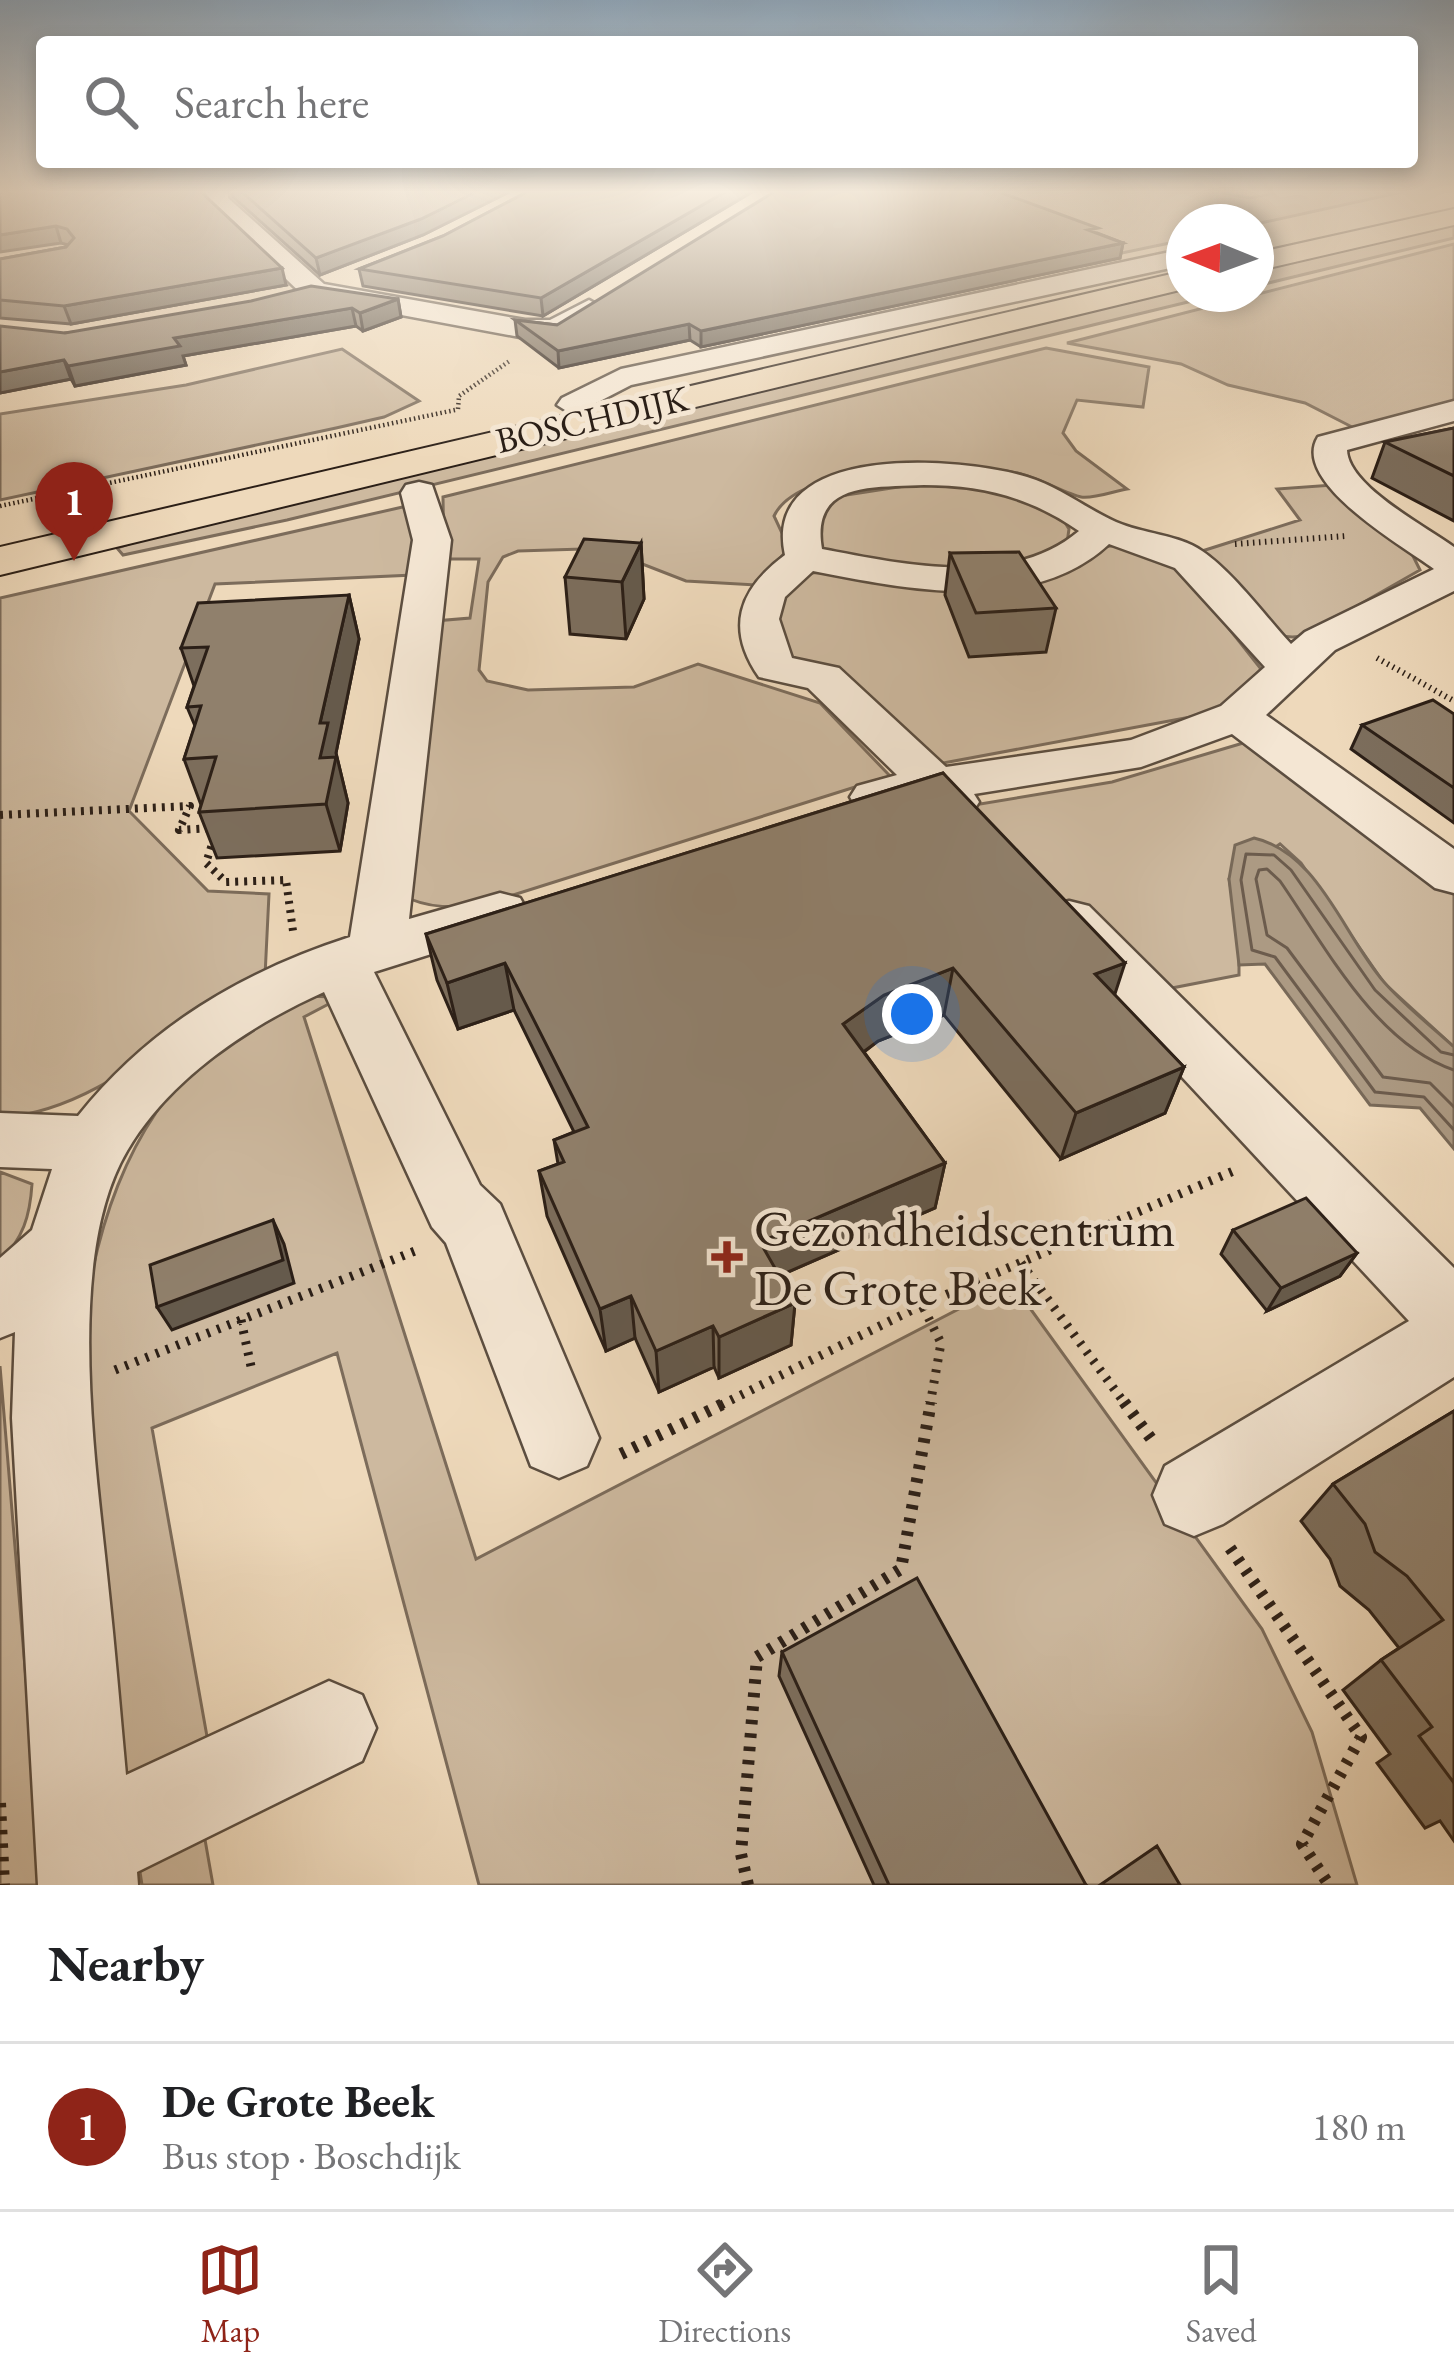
<!DOCTYPE html>
<meta charset="utf-8">
<style>
:root{--surface:#fff;--page:#f6f6f6;--text:#202124;--muted:#757577;--line:#e0e0e0;--accent:#8f2418}
body{margin:0;font-family:"EB Garamond",serif;background:var(--page);color:var(--text)}
.compass{position:absolute;left:1166px;top:204px;width:108px;height:108px;border-radius:50%;background:var(--surface);box-shadow:0 6px 18px #0003;rotate:271deg}
.you{position:absolute;left:912px;top:1014px;width:42px;height:42px;margin:-30px;border:9px solid #fff;border-radius:50%;background:#1a73e8;box-shadow:0 0 0 18px #1a73e833}
.badge{display:grid;place-items:center;width:78px;height:78px;border-radius:50%;background:var(--accent);color:#fff;font-size:39px;font-weight:700}
.pin{position:absolute;translate:-50% -99px;filter:drop-shadow(0 3px 6px #0008)}
.pin::after{content:'';position:absolute;top:63px;width:42px;height:36px;background:inherit;clip-path:polygon(0 0,100% 0,50% 100%)}
.list{margin:0;padding:0;list-style:none}
h2{display:flex;justify-content:space-between;align-items:center;height:156px;margin:0;padding:0 48px;font-size:51px}
h2 small{font-size:39px;font-weight:400;color:var(--muted)}
.list li{display:grid;grid-template-columns:78px 1fr auto;gap:36px;align-items:center;box-sizing:border-box;height:168px;padding:0 48px;border-top:3px solid var(--line)}
.list b{display:block;font-size:45px;white-space:nowrap}
.list p{margin:0;font-size:39px;white-space:nowrap;color:var(--muted)}
.list em{font-size:39px;font-style:normal;color:var(--muted)}
.icon{flex:none;width:66px;height:66px;fill:none;stroke:currentColor;stroke-width:2;stroke-linecap:round;stroke-linejoin:round}
.map{position:relative;flex:none;width:1454px;height:1885px;overflow:hidden}
.search{position:absolute;background:var(--surface);box-shadow:0 6px 18px #0003;left:36px;right:36px;top:36px;height:132px;display:flex;align-items:center;gap:30px;box-sizing:border-box;padding:0 42px;border-radius:12px;color:var(--muted);font-size:45px}
.sheet{height:324px;background:var(--surface)}
nav{display:flex;justify-content:space-around;align-items:center;box-sizing:border-box;height:168px;border-top:3px solid var(--line);background:var(--surface);font-size:33px;color:var(--muted)}
nav a{display:grid;justify-items:center;gap:6px}
nav .on{color:var(--accent)}
.map>svg:first-child{display:block}
.green{fill:#cdb99f;stroke:#7c6c5b;stroke-width:3}
.water{fill:#ac9a83;stroke:#786958;stroke-width:3}
.lines{fill:none;stroke-linecap:round;stroke-linejoin:round}
.shore{stroke:#6c5c4d;stroke-width:3}
.minor-casing{stroke:#5c4e40;stroke-width:5}
.major-casing{stroke:#2b1f17;stroke-width:4}
.path-far5{stroke:#2b1f17;stroke-width:3;stroke-dasharray:1.5 3;stroke-linecap:butt}
.path-far4{stroke:#2b1f17;stroke-width:4.5;stroke-dasharray:1.5 3;stroke-linecap:butt}
.path-far3{stroke:#2b1f17;stroke-width:6;stroke-dasharray:1.5 4.5;stroke-linecap:butt}
.path-far2{stroke:#2b1f17;stroke-width:8;stroke-dasharray:3 6;stroke-linecap:butt}
.path-far1{stroke:#2b1f17;stroke-width:9;stroke-dasharray:3 8;stroke-linecap:butt}
.path{stroke:#2b1f17;stroke-width:12;stroke-dasharray:4.5 9;stroke-linecap:butt}
.minor{fill:#f4e6d3;fill-rule:evenodd}
.major{fill:#eed9bb;fill-rule:evenodd}
.wall{fill:#7c6e5d;stroke:#2b1f17;stroke-width:3}
.shaded-wall{fill:#655a4c;stroke:#2b1f17;stroke-width:3}
.building{fill:#90806c;stroke:#2b1f17;stroke-width:3}
.poi-dot{fill:#8f2418;stroke:#f4e6d3;stroke-width:4.5}
.labels{text-anchor:middle;dominant-baseline:central;stroke-width:10;stroke-linejoin:round;paint-order:stroke}
.far-street-label{font-size:36px;fill:#2b1f17;stroke:#f4e6d3}
.near-poi-label{font-size:51px;fill:#2b1f17;stroke:#f4e6d3;text-anchor:start}
</style>
<div class="map">
<svg width="1454" height="1885" viewBox="0 0 1454 1885">
<rect width="100%" height="100%" fill="#eed9bb"/>
<filter id="stains"><feTurbulence type="fractalNoise" baseFrequency=".00167" numOctaves="4"/><feColorMatrix values="0 0 0 0 .2 0 0 0 0 .09 0 0 0 0 .02 0 0 0 .5 -.17"/></filter>
<radialGradient id="worn" r=".72"><stop offset=".6" stop-color="#630" stop-opacity="0"/><stop offset="1" stop-color="#630" stop-opacity=".3"/></radialGradient>
<path class="green" d="M957 192H1219L1250 198 1281 192H1402L1256 224 1184 222V240L1122 253Z
M1454 223V238L1256 286V269Z
M1454 244V401L1354 428 1305 403 1228 385 1181 364 1067 343Z
M1184 286V294H1221L287 520 123 555 117 548 179 527Z
M1046 348 1149 367 1143 407 1077 400 1063 433 1076 451 1127 489C1114 491 1094 499 1081 497 1069 495 1038 478 1021 474 968 461 800 461 774 516L789 548 756 585 686 581 627 558 583 549 518 551 503 557 488 582 479 670 487 681 528 690 634 687 698 664 820 703 890 776 488 903C454 908 430 910 399 894L435 621 470 618 479 559H444L443 497Z
M342 349 419 401 384 417 336 428 0 500V414L186 385Z
M924 483C971 486 1043 482 1069 529L1067 543 1012 566 884 570 816 548 818 505 840 496Z
M1333 485 1412 554 1420 570 1306 635C1252 651 1237 573 1199 552L1300 520 1277 489Z
M416 504 413 575 215 584 129 811 208 891 269 894 265 976C179 1025 103 1110 0 1118V598Z
M1117 545 1178 564 1261 669 1232 701 1212 713 938 764 824 667 782 654 774 591 799 575 826 571 898 579Z
M1250 741 1454 894V1047L1384 983 1301 863 1280 844 1229 879 1239 933V975L1151 992 974 805 1112 782Z
M293 996 342 997 304 1017 476 1559 1011 1282 1262 1629 1312 1732 1357 1885H479L337 1353 152 1428 208 1742 128 1790 80 1343C94 1235 124 1128 208 1053 233 1031 266 1014 293 996Z
M0 1172 32 1184C30 1216 23 1239 0 1261Z
M0 1366 43 1885H0Z
M201 1817 213 1885H142L138 1859Z"/>
<path class="water" d="M1254 838C1319 853 1343 935 1384 982 1405 1006 1431 1026 1454 1047V1149L1420 1108 1370 1105 1265 964 1239 965 1229 879 1235 845Z"/>
<g class="lines">
<path class="shore" d="M1454 1055 1441 1052 1375 990 1291 870 1274 855 1246 854 1241 880 1252 950 1275 957 1375 1092 1424 1097 1454 1130
M1454 1070C1376 1044 1325 946 1280 881L1267 869 1259 870 1256 879 1267 935 1287 948 1383 1077 1430 1083 1454 1107"/>
<defs>
<path id="minor" d="M206 192H228V198L324 284 525 320H550L589 300 603 308 566 335 525 338 305 297 208 205Z
M1184 249V265L631 385 573 415 557 405 562 398 621 369Z
M1454 401V421L1347 450C1348 486 1425 526 1454 547V591L1335 650 1266 715 1454 849V893L1435 888 1232 734 1141 767 974 794 979 802 972 813C951 819 940 817 924 801L875 813 857 808 850 797 857 786 897 775 808 688 759 677C725 628 739 589 785 555 760 441 962 457 1027 477 1060 487 1085 508 1116 522 1143 534 1177 534 1202 551 1232 571 1266 617 1291 644L1305 632 1434 569C1403 546 1290 482 1318 437ZM924 485C982 485 1030 497 1079 531 1011 589 902 564 822 549 810 480 875 488 924 485ZM1109 544 1175 568 1265 667 1221 706 1131 740 946 767 839 668 792 658 779 619 785 597 813 571C906 589 1032 616 1109 544Z
M419 482 432 485 451 540 409 919 500 893 520 898 528 912 520 926 374 972 480 1185 500 1204 599 1438 587 1466 559 1478 531 1466 446 1243 432 1227 324 992C250 1025 169 1079 127 1151 64 1258 96 1464 108 1584 115 1647 120 1711 126 1775L329 1681 362 1695 376 1728 362 1761 137 1872 138 1885H38L12 1418 15 1332 0 1338V1258L32 1230 52 1169 0 1167V1113L78 1116C150 1026 242 972 350 937L413 540 401 493 406 485Z
M1069 901 1089 906 1454 1268V1377L1223 1524 1194 1536 1165 1524 1153 1495 1165 1466 1409 1321 1049 934 1041 920 1049 906Z"/>
<path id="major" d="M1454 209V225L1256 271V253Z
M1184 271V289L0 575V547Z"/>
</defs>
<use href="#minor" class="minor-casing"/>
<use href="#major" class="major-casing"/>
<path class="path-far5" d="M1232 192H1261
M1204 302 1235 294"/>
<path class="path-far4" d="M458 409 459 396 511 360
M0 506 455 410"/>
<path class="path-far3" d="M1235 544 1346 536
M1377 658 1454 701"/>
<path class="path-far2" d="M0 815 190 806 179 830 214 828
M214 838 206 863 226 882 286 880 293 931"/>
<path class="path-far1" d="M1021 1263 1126 1405
M241 1320 252 1371
M115 1370 420 1249
M721 1405 922 1305
M930 1405 941 1343 922 1305 1238 1169"/>
<path class="path" d="M1124 1402 1155 1444
M621 1454 727 1402
M1230 1548 1361 1737 1302 1844 1329 1885
M0 1803 4 1885
M748 1885 741 1854 757 1657 901 1569 931 1402"/>
<use href="#minor" class="minor"/>
<use href="#major" class="major"/>
</g>
<path class="wall" d="M0 192H202L286 285 71 324 0 318V259L66 247 68 245 61 243Z
M232 192H509L423 235 320 275 232 196Z
M527 192H752L543 316 363 286 359 269 443 236Z
M1097 233 1123 243 1120 258 701 347 690 340 559 368 517 336 515 320 557 325Z
M398 299 401 317 363 331 356 326 183 356 186 365 75 386 71 379 0 393 65 333Z
M1454 428V521L1372 478 1385 442Z
M641 543 644 599 626 639 570 634 565 577Z
M950 553 1056 608 1046 652 969 657 945 595Z
M349 595 359 639 336 753 348 803 340 851 217 858 199 812 201 805 184 759 195 726 187 707 194 686 181 648Z
M1454 714V823L1351 749 1362 725Z
M943 773 1114 995 1184 1067 1165 1113 1061 1159 944 1015 878 1041 864 1052 945 1163 935 1208 779 1276 795 1303 791 1345 719 1378 714 1367 659 1392 635 1338 606 1351 547 1216 539 1171 558 1164 554 1140 574 1132 514 1010 458 1029 437 980 426 934Z
M1233 1230 1357 1253 1340 1276 1267 1311 1221 1254Z
M1454 1411V1841L1440 1821 1425 1828 1377 1763 1390 1754 1343 1690 1381 1660 1399 1648 1369 1610 1340 1586 1330 1559 1301 1521 1333 1484Z
M782 1652 1086 1885H874L779 1676Z"/>
<path class="shaded-wall" d="M476 192H509L423 235 320 275 316 258Z
M725 192H752L543 316 541 298Z
M56 226 61 243 0 252V235Z
M1123 243 1120 258 701 347V331Z
M282 268 286 285 71 324 64 306Z
M398 299 401 317 363 331 360 313Z
M352 308 356 326 183 356 186 365 75 386 68 366 174 338Z
M689 324 690 340 559 368 558 351Z
M64 360 71 379 0 393V372Z
M641 543 644 599 626 639 622 582Z
M349 595 359 639 336 753 348 803 340 851 326 804 320 758V723Z
M505 963 514 1010 458 1029 447 983Z
M1125 963 1110 1009 1095 974Z
M953 968 944 1015 878 1041 839 1070 843 1024 884 995Z
M1184 1067 1165 1113 1061 1159 1076 1113Z
M945 1163 935 1208 758 1285 760 1242Z
M273 1220 284 1244 294 1283 172 1330 157 1307Z
M1357 1253 1340 1276 1267 1311 1281 1288Z
M631 1296 635 1338 606 1351 600 1309Z
M795 1303 791 1345 719 1378V1337Z
M713 1326 714 1367 659 1392 656 1351Z"/>
<path class="building" d="M0 192H201L282 268 64 306 0 300V259L66 247 74 238 67 229 56 226 0 235Z
M242 192H476L421 219 316 258Z
M527 192H725L541 298 359 269 443 236Z
M774 192H999L1098 228 1088 230 1123 243 701 331 689 324 558 351 515 320 557 325Z
M311 286 398 299 360 313 352 308 174 338 180 346 68 366 64 360 0 372V326L65 333 251 301Z
M1454 428V476L1385 442Z
M584 539 641 543 622 582 565 577Z
M1019 552 1056 608 976 613 950 553Z
M349 595 320 723H328L320 758 336 757 326 804 199 812 216 757 184 759 201 706 187 707 208 647 181 648 198 603Z
M1433 700 1454 714V788L1362 725Z
M943 773 1125 963 1095 974 1184 1067 1076 1113 953 968 884 995 843 1024 945 1163 760 1242 795 1303 719 1337 713 1326 656 1351 631 1296 600 1309 539 1171 564 1162 554 1140 588 1127 505 963 447 983 426 934Z
M1306 1198 1357 1253 1281 1288 1233 1230Z
M273 1220 283 1260 157 1307 150 1265Z
M1454 1411V1783L1419 1736 1432 1727 1381 1660 1443 1620 1407 1576 1375 1552 1365 1524 1333 1484Z
M917 1578 1086 1885H889L782 1652Z
M1157 1846 1180 1885H1100Z"/>
<linearGradient id="sky" x2="0" y2="1"><stop stop-color="#90aac0"/><stop offset="0.42" stop-color="#f7eee0"/><stop offset="1" stop-color="#f7eee0" stop-opacity="0"/></linearGradient>
<rect width="1454" height="456" fill="url(#sky)"/>
<path class="poi-dot" d="M721 1239h12v12h12v12h-12v12h-12v-12h-12v-12h12z"/>
<g class="labels">
<g class="far-street-label">
<text transform="translate(592 419) rotate(-13)">BOSCHDIJK</text>
</g>
<g class="near-poi-label">
<text x="754" y="1228">Gezondheidscentrum<tspan x="754" dy="59">De Grote Beek</tspan></text>
</g>
</g>
<rect width="100%" height="100%" filter="url(#stains)"/>
<rect width="100%" height="100%" fill="url(#worn)"/>
</svg>
<svg class="compass" viewBox="-18 -18 36 36"><path d="M0-13l5 13h-10z" fill="#e53935"/><path d="M0 13l5-13h-10z" fill="#757577"/></svg>
<div class="you"></div>
<div class="pin badge" style="left:74px;top:561px">1</div>
<div class="search"><svg class="icon" aria-label="search" viewBox="0 0 24 24"><circle cx="10" cy="10" r="6"/><path d="M15 15l6 6"/></svg>Search here</div>
</div>
<section class="sheet">
<h2>Nearby<small></small></h2>
<ul class="list">
<li><span class="badge">1</span><div><b>De Grote Beek</b><p>Bus stop · Boschdijk</p></div><em>180 m</em></li>
</ul>
</section>
<nav>
<a class="on"><svg class="icon" aria-label="map" viewBox="0 0 24 24"><path d="M3 6l6-2 6 2 6-2v14l-6 2-6-2-6 2zM9 4v14M15 6v14"/></svg>Map</a>
<a><svg class="icon" aria-label="directions" viewBox="0 0 24 24"><path d="M12 3l9 9-9 9-9-9zM9 14v-3h6M13 9l2 2-2 2"/></svg>Directions</a>
<a><svg class="icon" aria-label="saved" viewBox="0 0 24 24"><path d="M7 4h10v16l-5-4-5 4z"/></svg>Saved</a>
</nav>
